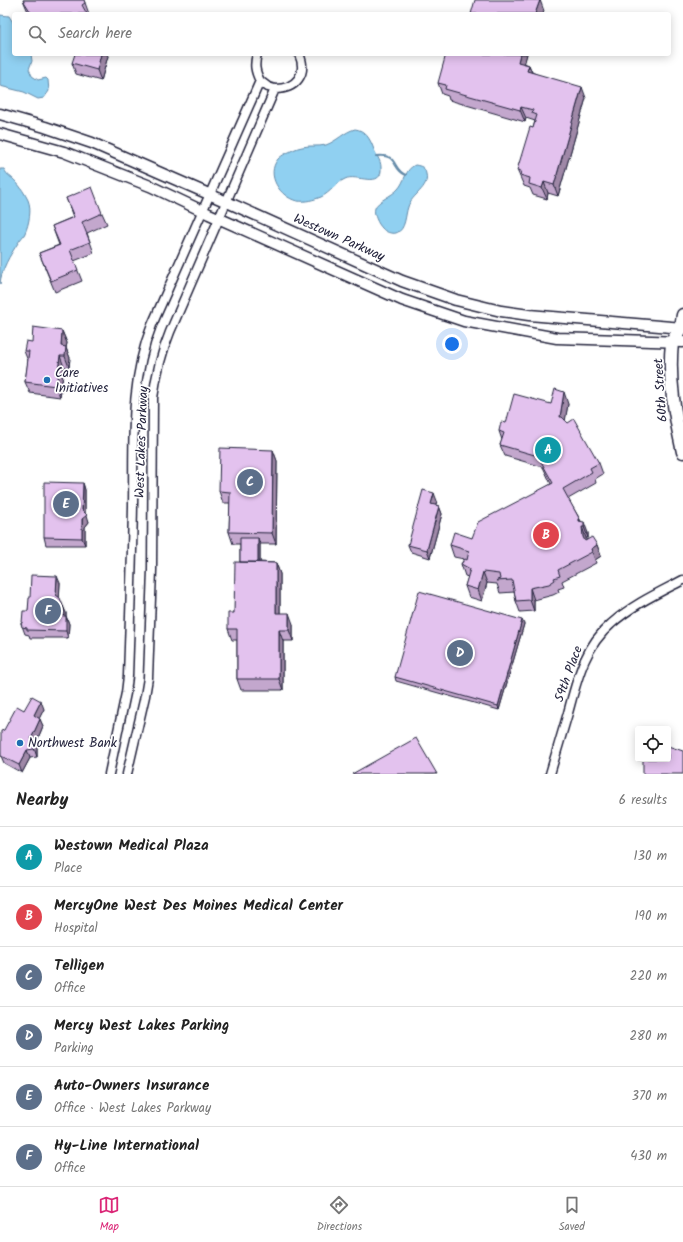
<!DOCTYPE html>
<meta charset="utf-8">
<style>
:root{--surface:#fff;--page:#f2f2f2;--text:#222;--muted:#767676;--line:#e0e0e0;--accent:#db2777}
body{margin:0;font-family:Kalam,sans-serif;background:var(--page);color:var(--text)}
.controls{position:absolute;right:12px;bottom:12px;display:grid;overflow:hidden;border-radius:4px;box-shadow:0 2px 10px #0003}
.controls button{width:36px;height:36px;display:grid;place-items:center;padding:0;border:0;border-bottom:1px solid var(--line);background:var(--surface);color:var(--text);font:20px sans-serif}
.you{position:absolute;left:452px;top:344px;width:14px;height:14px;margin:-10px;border:3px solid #fff;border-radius:50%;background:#1a73e8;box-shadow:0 0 0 6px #1a73e833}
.badge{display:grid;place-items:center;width:26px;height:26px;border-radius:50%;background:var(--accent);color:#fff;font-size:13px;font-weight:700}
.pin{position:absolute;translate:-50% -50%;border:2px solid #fff;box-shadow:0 1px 4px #0006}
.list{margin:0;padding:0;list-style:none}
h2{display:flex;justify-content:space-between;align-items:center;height:52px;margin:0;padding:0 16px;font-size:17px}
h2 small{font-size:13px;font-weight:400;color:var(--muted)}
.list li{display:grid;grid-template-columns:26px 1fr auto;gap:12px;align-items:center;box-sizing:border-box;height:60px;padding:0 16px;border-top:1px solid var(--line)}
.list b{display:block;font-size:15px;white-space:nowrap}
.list p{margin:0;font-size:13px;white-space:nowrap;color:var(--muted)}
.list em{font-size:13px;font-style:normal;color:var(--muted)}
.icon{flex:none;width:22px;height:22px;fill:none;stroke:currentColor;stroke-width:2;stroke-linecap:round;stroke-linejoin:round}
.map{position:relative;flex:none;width:683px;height:774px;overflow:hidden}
.search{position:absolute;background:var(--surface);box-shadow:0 2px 10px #0003;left:12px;right:12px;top:12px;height:44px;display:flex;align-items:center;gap:10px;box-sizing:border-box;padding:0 14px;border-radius:4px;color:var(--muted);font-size:15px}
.sheet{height:412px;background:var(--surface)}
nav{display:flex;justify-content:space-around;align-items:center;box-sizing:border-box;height:56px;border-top:1px solid var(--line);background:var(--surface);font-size:11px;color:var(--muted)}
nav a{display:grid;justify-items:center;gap:2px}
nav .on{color:var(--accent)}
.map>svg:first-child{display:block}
.water{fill:#90d0f1;stroke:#648aa8}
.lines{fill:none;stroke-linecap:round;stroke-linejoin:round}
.stream{stroke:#648aa8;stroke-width:2}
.minor-casing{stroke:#22223b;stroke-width:11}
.tertiary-casing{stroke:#22223b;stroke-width:13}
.secondary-casing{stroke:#22223b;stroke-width:15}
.minor{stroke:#fff;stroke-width:8}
.tertiary{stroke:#fff;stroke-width:10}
.secondary{stroke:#fff;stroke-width:12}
.wall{fill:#c3a7cd;stroke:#22223b}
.shaded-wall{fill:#9f88a7;stroke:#22223b}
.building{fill:#e3c2ee;stroke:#22223b}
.poi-dot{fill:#1f6fb2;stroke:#fff;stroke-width:1.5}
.labels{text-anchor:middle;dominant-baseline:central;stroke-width:3.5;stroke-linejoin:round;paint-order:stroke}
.street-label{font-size:13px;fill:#22223b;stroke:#fff}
.poi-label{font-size:13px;fill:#22223b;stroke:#fff;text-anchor:start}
</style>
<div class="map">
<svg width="683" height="774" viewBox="0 0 683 774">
<rect width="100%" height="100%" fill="#fff"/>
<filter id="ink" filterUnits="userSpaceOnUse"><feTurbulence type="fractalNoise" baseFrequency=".025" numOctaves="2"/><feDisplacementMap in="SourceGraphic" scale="8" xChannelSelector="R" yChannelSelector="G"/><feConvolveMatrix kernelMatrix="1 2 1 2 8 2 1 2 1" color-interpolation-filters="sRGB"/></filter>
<g filter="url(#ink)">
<path class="water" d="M0 15 9 16 14 24V54H31L32 61 29 69 32 76 38 80 46 78 48 80 49 91 44 98 38 99 24 92 0 86Z
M355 129C365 130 370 139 373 147 375 154 381 160 381 167 383 190 356 173 345 179 336 183 330 193 321 197 313 200 306 202 297 201 280 197 265 175 278 159 280 157 283 155 285 154 291 151 296 148 302 147 310 145 318 147 326 145 337 141 344 132 355 129Z
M415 165C421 166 425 167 426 174 430 188 411 195 408 207 405 215 406 230 396 233 391 234 385 232 382 228 378 224 373 214 375 208 377 201 392 196 398 189 405 182 405 169 415 165Z
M0 169H4C8 177 11 176 16 182 21 187 25 194 28 200 32 209 29 224 25 233 24 236 20 239 18 243 10 255 1 270 0 284Z"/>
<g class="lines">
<path class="stream" d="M376 156C399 153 391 169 406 175"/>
<defs>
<path id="minor" d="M260 81 268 87 275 89
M109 774 126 693 128 676C130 619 132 562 133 505 134 445 129 382 152 325L260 81C255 71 254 65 257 54
M127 774 145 696 148 678 152 570 153 398C156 375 161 354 170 332L275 89C296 89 308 74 299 54
M550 774C556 754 562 733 568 713 577 680 584 647 611 624 632 605 658 593 683 580"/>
<path id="tertiary" d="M0 114 45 127 92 143 227 202 402 281 456 300 501 311 529 315 683 328
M0 134 64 152 150 186 209 214 402 300 464 321 557 338 683 342"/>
<path id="secondary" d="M683 315C682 319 682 324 681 327 679 333 673 337 672 343 668 379 675 417 683 452"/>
</defs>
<use href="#minor" class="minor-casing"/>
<use href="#tertiary" class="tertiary-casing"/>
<use href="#secondary" class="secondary-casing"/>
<use href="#minor" class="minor"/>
<use href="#tertiary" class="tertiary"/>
<use href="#secondary" class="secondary"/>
</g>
<path class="wall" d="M23 0H84L89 14H29Z
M527 54 524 63 529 65 532 72 586 98 558 196 548 193 547 199 533 195 530 188 524 186 517 170 533 128 535 121 526 118 525 122 449 100 448 96 442 94 438 83Z
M108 56 101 81 76 74 72 63Z
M66 198 102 213 107 224 87 233 94 253 74 261 82 281 55 292 39 253 59 245 52 226 73 217Z
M62 331 67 343 66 348 70 358 69 367H64L60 397 30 393 25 382 28 361 24 351 32 342Z
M551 404H568L565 420 599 463 603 474 595 479 596 483 568 499 581 521 588 533V538H586V541L597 545 601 556 595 560 596 563 562 581 564 587 558 589 559 592 553 595 534 600V611L520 612 516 601 514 592 500 593 497 584 487 583 482 601 469 597 465 586 468 577 465 576 461 564 464 559 454 557 450 545 472 538 551 484 543 467 505 456 500 445 502 440 499 431 506 423Z
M273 450 277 461 276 544H260V562L276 563 280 574V613L293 624V641H283V690H241L237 679V640H232L228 629 234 613 240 562V544H233L229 532 230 503H223L219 491Z
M83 483 85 490V513L89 522 85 527V545H46L44 537Z
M437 501 435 505 439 506 442 514 430 558 411 552 408 545Z
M60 583 59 598 66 613V616L69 624 68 638H30L29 635 25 634 21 623H22L28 611 30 598Z
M524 624 499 710 396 681 395 677Z
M44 709 39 718 43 726 36 743 37 747V757L30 758 22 773 4 763 1 756 4 730 24 710Z"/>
<path class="shaded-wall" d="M540 0 544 11 543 14H535Z
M101 54H107L108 56 101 81 97 70Z
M520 54H527L522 73 518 62Z
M529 65 533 76 527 71Z
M582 87 586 98 558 196 554 185Z
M521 107 526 118 525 122 520 110Z
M544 182 548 193 547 199 542 188Z
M62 331 67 343 66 348 70 358 69 367 61 346Z
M60 356 64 367 60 397 56 386Z
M564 392 568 404 564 428 560 417Z
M273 450 277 461 276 544 272 533Z
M83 483 85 490V516L87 515 89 522 85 527V545L82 538Z
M434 493 437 501 434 512 431 504Z
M439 506 442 514 430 558 427 550Z
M579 518 586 538 587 548 583 537 579 521Z
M584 522 588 533V538L584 527Z
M258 538 260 544V574L258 568Z
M597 545 601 556 595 560 591 549Z
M276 563 280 574V624L276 613Z
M483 572 487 583 482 601 478 590Z
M57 576 60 583 59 603 56 595Z
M530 588 534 600V611L530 600Z
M63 606 66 613V620V616L69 624 68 638 66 631 63 616Z
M289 613 293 624V641L289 630Z
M522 620 524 624 499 710 498 706Z
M279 630 283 641V690L279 679Z
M41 701 44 709 37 723 34 715Z
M40 719 43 726 36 743 37 747V757L31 739Z
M27 750 30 758 22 773 19 765Z"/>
<path class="building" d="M23 0H84L85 3 82 5 87 14H32Z
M475 0H540L535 14H471Z
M75 54H101L97 70 72 63Z
M446 54H520L518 62 529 65 527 71 582 87 554 185 544 182 542 188 529 184 530 178 520 175 521 171 517 170 530 127 533 128 537 115 532 113 533 110 521 107 520 110 445 89 446 85 438 83Z
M92 187 102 213 82 222 90 242 70 250 78 270 51 281 39 253 60 245 52 226 74 217 66 198Z
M33 327 62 331 61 346 66 347 65 356H60L56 386 25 382 29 351H24L26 341 32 342Z
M555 389 564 392 560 417H562L568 423 574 419 599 463 590 468 592 472 563 489 579 518V521L584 522V527H582L583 537 585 541 592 537 597 545 591 549 592 552 558 570 560 576 554 578 555 580 549 584 530 588V600L516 601 512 580 496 581 497 580 500 579 499 574 483 572 478 590 465 586 470 569 461 564 465 559 467 560 469 551 450 545 454 532 472 538 478 522 553 483 538 456 500 445 504 433 499 431 501 422 506 423 514 394 551 404Z
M220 448 273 450 272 533 229 532 230 492 219 491Z
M44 482 83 483 82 510 87 515 82 519V538L44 537Z
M423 490 434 493 431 504 439 506 427 550 408 545Z
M240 538H258V562H240Z
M235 562 276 563V613H289V630H279V679H237V629H228V613H234Z
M31 575 57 576 56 595 60 598 63 606V616H66V631L27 630V628L22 627 21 623H22L23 611H28L29 598H30Z
M419 591 522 620 498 706 395 677Z
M32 696 41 701 34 715 40 719 31 739 35 740 34 749 27 750 19 765 1 756V731L4 730 17 706 24 710Z
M416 738 437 774H352Z
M668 746 683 751V774H643V759H668Z"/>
</g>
<g class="poi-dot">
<circle cx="47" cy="380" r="4"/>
<circle cx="20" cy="743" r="4"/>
</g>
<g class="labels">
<g class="street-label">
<text transform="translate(339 238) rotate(24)">Westown Parkway</text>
<text transform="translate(661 390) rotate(-94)">60th Street</text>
<text transform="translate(142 442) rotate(-88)">West Lakes Parkway</text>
<text transform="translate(569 674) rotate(-70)">59th Place</text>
</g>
<g class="poi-label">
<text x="55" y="373">Care<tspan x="55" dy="15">Initiatives</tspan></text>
<text x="28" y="743">Northwest Bank</text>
</g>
</g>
</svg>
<div class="controls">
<button><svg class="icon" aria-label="locate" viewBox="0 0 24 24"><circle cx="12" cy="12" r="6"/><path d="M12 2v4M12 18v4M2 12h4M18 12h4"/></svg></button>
</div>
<div class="you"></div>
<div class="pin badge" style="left:548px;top:450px;background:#0f9aa8">A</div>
<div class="pin badge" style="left:546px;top:535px;background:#e0444e">B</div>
<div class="pin badge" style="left:250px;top:482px;background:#5c6f8a">C</div>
<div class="pin badge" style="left:460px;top:653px;background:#5c6f8a">D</div>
<div class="pin badge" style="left:66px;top:504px;background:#5c6f8a">E</div>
<div class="pin badge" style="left:48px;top:611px;background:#5c6f8a">F</div>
<div class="search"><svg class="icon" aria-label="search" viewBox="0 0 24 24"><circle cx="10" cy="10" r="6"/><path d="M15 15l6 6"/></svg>Search here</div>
</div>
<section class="sheet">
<h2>Nearby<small>6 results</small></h2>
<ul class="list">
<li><span class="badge" style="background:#0f9aa8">A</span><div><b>Westown Medical Plaza</b><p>Place</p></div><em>130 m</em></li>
<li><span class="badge" style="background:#e0444e">B</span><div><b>MercyOne West Des Moines Medical Center</b><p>Hospital</p></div><em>190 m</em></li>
<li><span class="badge" style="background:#5c6f8a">C</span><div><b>Telligen</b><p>Office</p></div><em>220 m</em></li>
<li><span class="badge" style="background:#5c6f8a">D</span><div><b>Mercy West Lakes Parking</b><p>Parking</p></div><em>280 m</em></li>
<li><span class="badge" style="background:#5c6f8a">E</span><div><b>Auto-Owners Insurance</b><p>Office · West Lakes Parkway</p></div><em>370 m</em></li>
<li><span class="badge" style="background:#5c6f8a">F</span><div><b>Hy-Line International</b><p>Office</p></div><em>430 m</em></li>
</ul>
</section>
<nav>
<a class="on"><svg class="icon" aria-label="map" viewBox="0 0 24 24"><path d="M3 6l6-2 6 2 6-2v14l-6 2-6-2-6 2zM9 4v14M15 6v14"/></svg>Map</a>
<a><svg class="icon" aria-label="directions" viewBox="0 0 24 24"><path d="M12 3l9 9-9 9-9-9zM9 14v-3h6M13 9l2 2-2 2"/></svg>Directions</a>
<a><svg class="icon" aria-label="saved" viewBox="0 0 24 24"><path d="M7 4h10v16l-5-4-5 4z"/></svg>Saved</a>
</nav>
